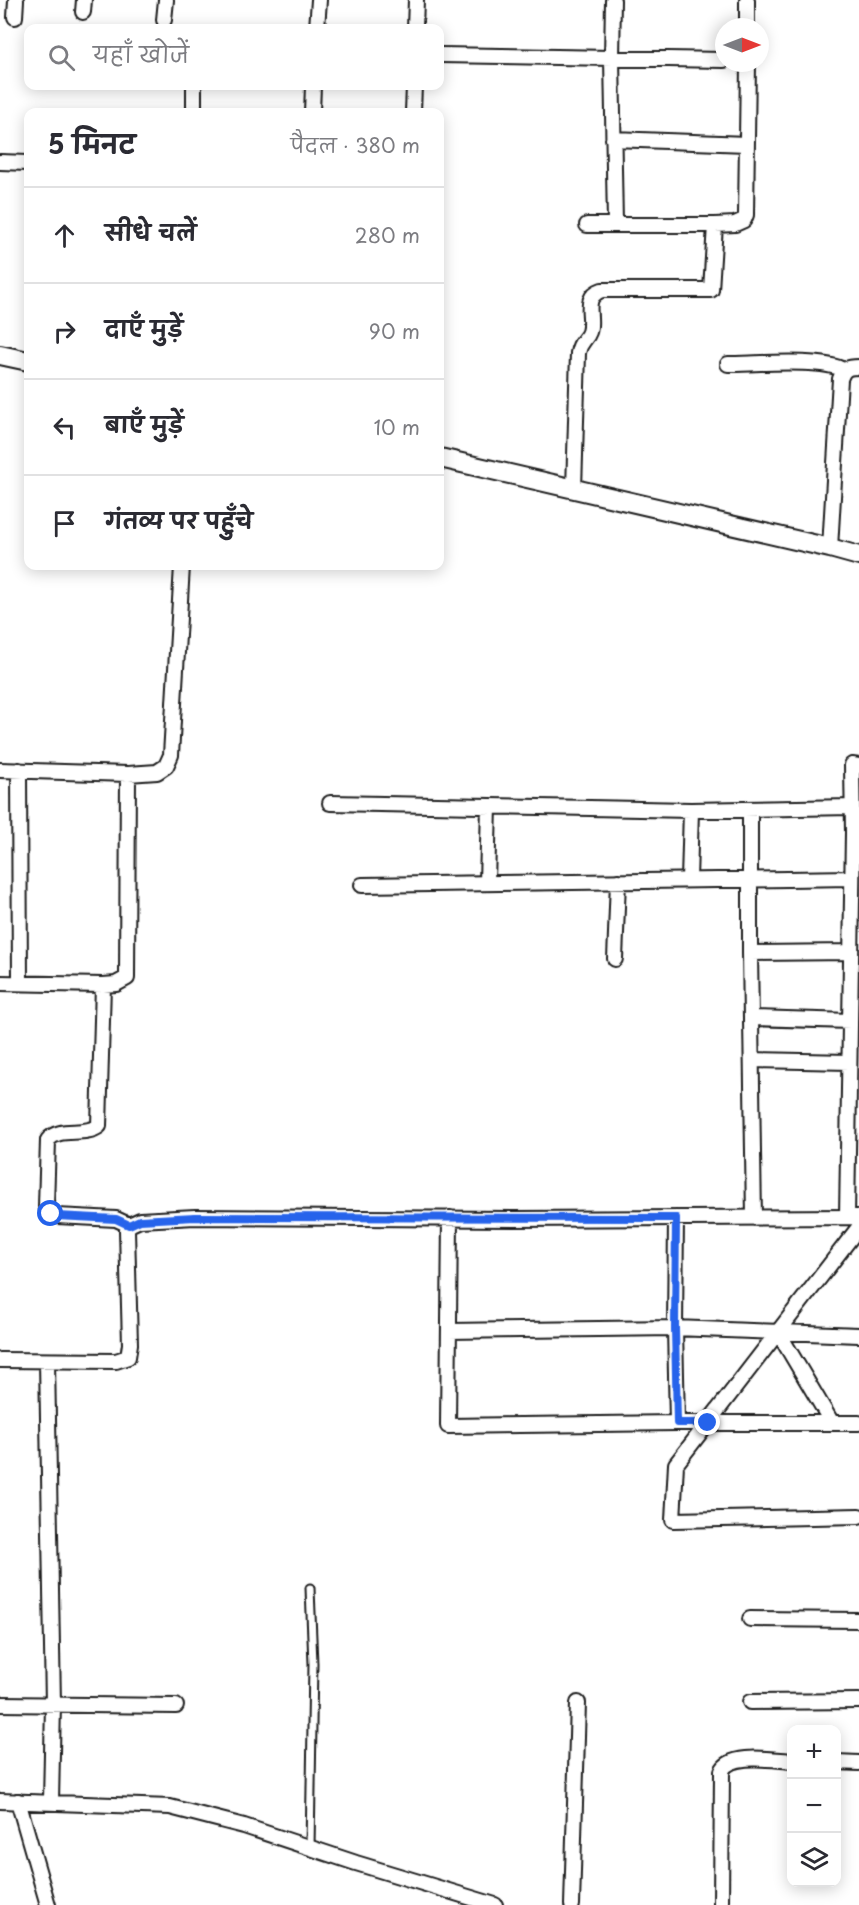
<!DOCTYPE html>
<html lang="hi">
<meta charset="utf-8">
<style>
:root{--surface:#fff;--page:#f7f7f7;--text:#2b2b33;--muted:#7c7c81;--line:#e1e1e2}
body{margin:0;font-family:"Playpen Sans","Playpen Sans Deva",sans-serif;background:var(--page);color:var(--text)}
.controls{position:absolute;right:18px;bottom:18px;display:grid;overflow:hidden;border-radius:12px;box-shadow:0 3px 15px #0003}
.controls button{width:54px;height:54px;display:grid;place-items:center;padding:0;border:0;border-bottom:2px solid var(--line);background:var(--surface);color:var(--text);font:30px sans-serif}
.compass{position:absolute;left:715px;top:18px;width:54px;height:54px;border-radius:50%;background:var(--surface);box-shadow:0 3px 15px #0003;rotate:90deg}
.stop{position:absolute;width:18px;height:18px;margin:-14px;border:4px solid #2563eb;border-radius:50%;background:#fff}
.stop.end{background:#2563eb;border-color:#fff;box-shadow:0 2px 6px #0008}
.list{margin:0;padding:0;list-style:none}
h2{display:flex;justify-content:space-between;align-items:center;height:78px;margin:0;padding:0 24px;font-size:26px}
h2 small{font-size:20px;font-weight:400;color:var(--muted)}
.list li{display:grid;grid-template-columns:39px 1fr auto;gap:18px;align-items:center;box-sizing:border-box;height:96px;padding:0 24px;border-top:2px solid var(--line)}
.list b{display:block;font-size:22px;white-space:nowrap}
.list em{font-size:20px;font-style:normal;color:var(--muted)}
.icon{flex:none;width:33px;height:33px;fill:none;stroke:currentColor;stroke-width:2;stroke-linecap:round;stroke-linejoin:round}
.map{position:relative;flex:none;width:859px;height:1905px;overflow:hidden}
.search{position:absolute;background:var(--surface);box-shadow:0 3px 15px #0003;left:24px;top:24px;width:420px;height:66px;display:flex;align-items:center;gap:15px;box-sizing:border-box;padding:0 21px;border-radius:12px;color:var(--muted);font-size:22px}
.panel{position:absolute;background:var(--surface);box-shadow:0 3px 15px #0003;left:24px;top:108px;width:420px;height:462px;border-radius:12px}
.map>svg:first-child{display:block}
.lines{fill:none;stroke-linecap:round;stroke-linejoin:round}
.service-casing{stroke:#1c1c1c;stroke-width:11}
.minor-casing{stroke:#1c1c1c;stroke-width:18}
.tertiary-casing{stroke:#1c1c1c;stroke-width:22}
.service{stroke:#fff;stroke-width:7}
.minor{stroke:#fff;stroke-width:14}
.tertiary{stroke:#fff;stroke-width:18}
.route{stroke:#2563eb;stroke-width:8}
</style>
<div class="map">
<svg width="859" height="1905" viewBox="0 0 859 1905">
<rect width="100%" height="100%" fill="#fff"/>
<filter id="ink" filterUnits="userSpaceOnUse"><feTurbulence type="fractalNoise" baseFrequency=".0167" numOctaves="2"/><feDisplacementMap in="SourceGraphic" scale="12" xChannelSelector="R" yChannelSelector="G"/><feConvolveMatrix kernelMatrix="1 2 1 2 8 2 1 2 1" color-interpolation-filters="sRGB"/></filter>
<g filter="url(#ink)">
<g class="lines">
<defs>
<path id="service" d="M310 1588 313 1664 310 1848"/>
<path id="minor" d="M613 0 612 58 615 224
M747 0V27
M83 12 84 0
M15 17 16 0
M164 20 166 0
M317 28 319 0
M415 28 416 0
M440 55 724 60
M194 86V112
M312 112 313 86
M413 112 414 86
M613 139 747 144
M0 162 28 163
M587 225H715L735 224 744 220 746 215 748 63
M728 364C754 364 824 358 843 370
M574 489 578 353C580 340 586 341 589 332 594 317 581 297 602 290H711L715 225
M830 548 840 379C844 368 848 367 859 367
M0 770 128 774 157 772 166 766 171 755 182 566
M19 770 20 983
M330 803 691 810 852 807
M750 809V953L754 1218
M689 880 691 810
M487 883 489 806
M362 885 852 878
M750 953 851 952
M615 959 618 881
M0 983 103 985 116 984 127 978 128 774
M103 985 99 1126C84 1137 59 1126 48 1140L46 1206 51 1214 57 1216 116 1219 129 1225
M751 1018 850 1021
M752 1060 849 1062
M847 1217 853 833 852 765 859 766
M450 1218 448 1426 677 1423 675 1328 676 1218
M859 1227 676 1464 673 1520 859 1516
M449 1331 675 1328 859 1335
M778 1332 832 1423
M0 1360 116 1361 128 1357 130 1344 127 1230 129 1225 140 1220 195 1217 514 1219 859 1217
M47 1361 53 1704 51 1802
M677 1423H859
M750 1619 859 1620
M750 1702 859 1701
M0 1704 176 1706
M836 1762 859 1763
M0 1801 170 1807 244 1826 356 1863 495 1905
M18 1801 48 1905
M572 1905 578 1703
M721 1905 722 1771C730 1752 773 1760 792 1761"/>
<path id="tertiary" d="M0 355 28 361
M440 458 830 548 859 556"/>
</defs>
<use href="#service" class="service-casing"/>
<use href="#minor" class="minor-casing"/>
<use href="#tertiary" class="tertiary-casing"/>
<use href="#service" class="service"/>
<use href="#minor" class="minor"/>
<use href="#tertiary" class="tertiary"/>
</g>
</g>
<g class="lines" filter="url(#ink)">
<path class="route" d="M51 1214 57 1216 116 1219 129 1225 140 1220 195 1217 676 1218 675 1328 677 1423H708"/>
</g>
</svg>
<div class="controls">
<button>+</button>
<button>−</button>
<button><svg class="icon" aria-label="layers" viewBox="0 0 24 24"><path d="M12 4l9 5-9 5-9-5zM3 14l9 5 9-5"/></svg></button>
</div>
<svg class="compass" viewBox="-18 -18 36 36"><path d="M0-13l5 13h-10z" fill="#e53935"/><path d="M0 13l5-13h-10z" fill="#7c7c81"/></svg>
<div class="stop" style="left:51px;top:1214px"></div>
<div class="stop end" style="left:708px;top:1423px"></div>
<div class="search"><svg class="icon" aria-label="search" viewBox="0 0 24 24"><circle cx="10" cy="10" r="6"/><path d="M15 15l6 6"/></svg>यहाँ खोजें</div>
<section class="panel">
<h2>5 मिनट<small>पैदल · 380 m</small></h2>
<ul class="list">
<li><svg class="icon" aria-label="ahead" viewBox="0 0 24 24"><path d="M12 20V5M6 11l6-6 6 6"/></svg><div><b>सीधे चलें</b></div><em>280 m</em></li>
<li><svg class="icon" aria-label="right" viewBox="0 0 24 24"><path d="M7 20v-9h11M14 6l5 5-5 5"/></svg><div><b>दाएँ मुड़ें</b></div><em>90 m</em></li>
<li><svg class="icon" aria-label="left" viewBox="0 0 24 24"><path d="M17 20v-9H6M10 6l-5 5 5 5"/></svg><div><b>बाएँ मुड़ें</b></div><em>10 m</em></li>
<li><svg class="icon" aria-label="arrive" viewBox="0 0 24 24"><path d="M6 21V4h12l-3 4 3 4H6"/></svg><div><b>गंतव्य पर पहुँचे</b></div></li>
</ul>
</section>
</div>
